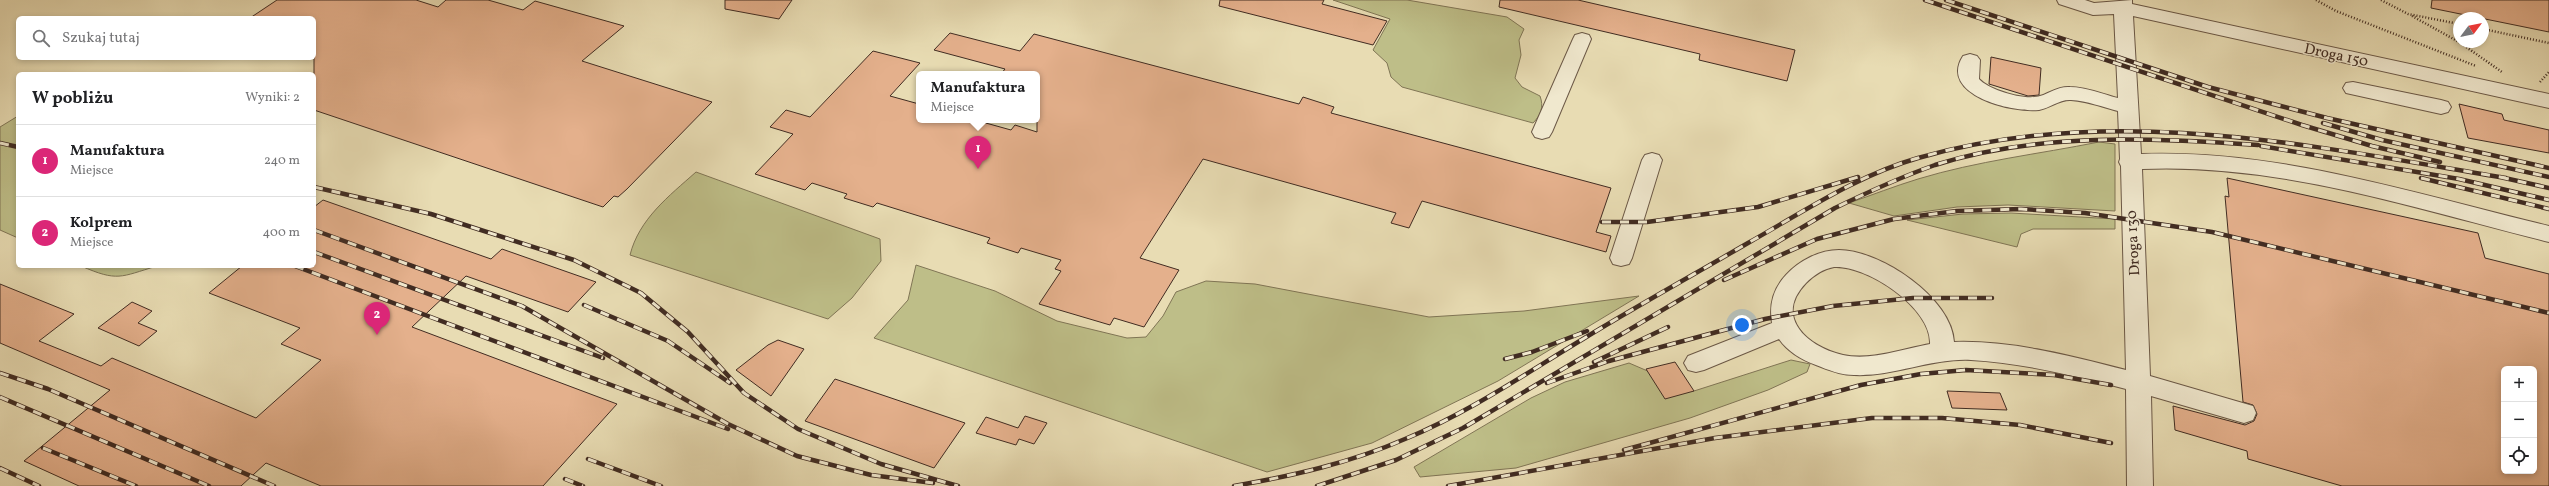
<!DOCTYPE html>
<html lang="pl">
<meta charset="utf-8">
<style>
:root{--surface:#fff;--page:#f6f6f6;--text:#202124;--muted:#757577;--line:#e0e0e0;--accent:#db2777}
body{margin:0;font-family:Vollkorn,serif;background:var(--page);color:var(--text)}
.controls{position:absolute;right:12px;bottom:12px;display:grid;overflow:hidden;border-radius:6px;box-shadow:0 2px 6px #0003}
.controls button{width:36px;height:36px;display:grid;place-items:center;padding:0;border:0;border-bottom:1px solid var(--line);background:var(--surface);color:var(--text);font:20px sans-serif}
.compass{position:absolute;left:2453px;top:12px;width:36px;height:36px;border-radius:50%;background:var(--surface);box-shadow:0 2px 6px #0003;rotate:58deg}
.you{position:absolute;left:1742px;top:325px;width:14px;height:14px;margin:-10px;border:3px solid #fff;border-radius:50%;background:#1a73e8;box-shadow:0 0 0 6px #1a73e833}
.badge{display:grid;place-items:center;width:26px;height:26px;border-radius:50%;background:var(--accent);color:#fff;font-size:13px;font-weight:700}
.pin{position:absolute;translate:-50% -33px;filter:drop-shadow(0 1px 2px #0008)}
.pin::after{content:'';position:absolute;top:21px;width:14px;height:12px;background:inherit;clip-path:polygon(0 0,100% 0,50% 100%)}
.popup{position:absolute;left:916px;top:71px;width:124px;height:52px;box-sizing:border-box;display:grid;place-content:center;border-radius:6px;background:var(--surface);filter:drop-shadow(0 1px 3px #0005);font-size:13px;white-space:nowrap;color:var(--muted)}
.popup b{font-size:15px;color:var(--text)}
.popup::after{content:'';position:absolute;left:50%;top:100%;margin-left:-8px;border:8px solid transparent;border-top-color:var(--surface)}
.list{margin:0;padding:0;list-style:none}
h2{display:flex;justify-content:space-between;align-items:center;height:52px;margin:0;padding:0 16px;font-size:17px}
h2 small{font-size:13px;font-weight:400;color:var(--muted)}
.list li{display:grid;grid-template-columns:26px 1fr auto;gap:12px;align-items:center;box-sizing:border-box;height:72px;padding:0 16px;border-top:1px solid var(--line)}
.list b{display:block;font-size:15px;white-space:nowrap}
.list p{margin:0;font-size:13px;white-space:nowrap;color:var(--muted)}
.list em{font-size:13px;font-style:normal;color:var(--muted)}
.icon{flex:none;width:22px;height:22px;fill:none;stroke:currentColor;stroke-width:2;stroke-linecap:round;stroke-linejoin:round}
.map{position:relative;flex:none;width:2549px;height:486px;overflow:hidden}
.search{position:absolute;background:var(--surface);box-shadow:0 2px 6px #0003;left:16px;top:16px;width:300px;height:44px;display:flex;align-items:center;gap:10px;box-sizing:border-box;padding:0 14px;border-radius:6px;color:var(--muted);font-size:15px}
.panel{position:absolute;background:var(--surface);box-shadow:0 2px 6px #0003;left:16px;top:72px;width:300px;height:196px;border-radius:6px}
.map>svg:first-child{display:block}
.green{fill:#bebe88;stroke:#807555}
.building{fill:#e4b08c;stroke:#412c22;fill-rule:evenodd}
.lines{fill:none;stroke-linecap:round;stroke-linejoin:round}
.minor-casing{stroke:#6b5846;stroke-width:2}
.path{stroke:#412c22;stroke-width:2.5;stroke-dasharray:1 2;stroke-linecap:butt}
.minor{fill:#f0e8ce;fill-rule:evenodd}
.rail-casing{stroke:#412c22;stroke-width:4.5}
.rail{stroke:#f0e8ce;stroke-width:3;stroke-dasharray:9;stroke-linecap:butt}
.labels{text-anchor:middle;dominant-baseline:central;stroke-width:3;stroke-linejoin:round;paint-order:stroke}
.street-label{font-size:15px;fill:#412c22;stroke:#f0e8ce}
</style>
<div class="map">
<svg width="2549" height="486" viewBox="0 0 2549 486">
<rect width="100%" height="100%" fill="#e8dcb3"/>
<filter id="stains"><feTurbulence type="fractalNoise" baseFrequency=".005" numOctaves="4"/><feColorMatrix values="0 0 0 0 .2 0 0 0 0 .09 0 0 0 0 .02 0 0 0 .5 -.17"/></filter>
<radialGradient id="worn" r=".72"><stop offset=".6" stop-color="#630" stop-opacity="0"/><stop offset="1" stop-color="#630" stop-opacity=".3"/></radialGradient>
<path class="green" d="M1333 0H1407L1507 17 1524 29 1519 40 1521 55 1515 78 1522 87 1540 96C1544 107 1541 115 1533 123L1402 87 1391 77 1387 63 1373 50 1390 19Z
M18 116V238L0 230V127Z
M2099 142 2115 144V211L2008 205 1957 207 1894 216 1849 203C1872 195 1895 186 1918 179 1977 161 2039 154 2099 142Z
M696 172 880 239 881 261 852 298 828 319 630 255C639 219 669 196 696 172Z
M2011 213 2115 219V229H2033L2021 234 2017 247 1907 220 1963 214Z
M916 265 995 291 1057 321 1127 338 1146 337 1163 316 1176 292 1206 281 1255 284 1429 317 1524 311 1639 296 1498 381 1372 443 1267 472 874 338 908 300Z
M81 266H157C120 277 118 282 81 266Z
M1791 360 1810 364 1807 372 1768 390 1690 418 1516 468 1420 477 1414 467 1531 398 1565 382 1629 363 1694 391Z"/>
<path class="building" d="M277 0H416L438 7 446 0H488L523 10 535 1 624 26 582 61 712 102 627 189 618 197 614 196 603 207 314 110V18H250Z
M725 0H792L779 19 725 9Z
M1220 0H1324L1322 4 1387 21 1373 45 1219 6Z
M1500 0H1578L1795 50 1787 81 1699 60 1700 54 1499 7Z
M2432 0H2549V32L2431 8Z
M950 33 1020 51 1034 34 1299 104 1303 97 1334 107 1331 113 1611 188 1596 232 1611 236 1606 252 1422 201 1409 228 1391 223 1396 213 1203 159 1140 258 1179 270 1144 327 1114 318 1110 325 1039 304 1061 271 1055 269 1061 260 1021 248 1018 253 987 243 990 238 877 203 873 207 844 198 847 194 812 183 805 190 755 174 793 134 770 127 786 110 810 117 873 51 920 63 890 96 919 104V120H975L1011 130 1015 125 1037 132V74H1001L1005 69 934 50Z
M1991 57 2041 68 2039 95 2028 96 1989 84Z
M2459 104 2502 114 2504 120 2549 130V153L2468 138Z
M2227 178 2478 233 2485 258 2549 274V486H2342L2248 459 2247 451 2175 430 2173 406 2245 425 2254 421 2257 414 2253 405 2243 402 2225 196 2229 197ZM2504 369H2534V471H2504Z
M323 200 491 259 502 249 596 282 568 312 466 276 412 327 617 404 543 486H321L266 463 241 486H79L24 461 110 390 0 343V284L74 314 39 341 101 366 112 358 256 418 321 360 281 344 300 328 209 293 242 266H314V207Z
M132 302 152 311 138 323 157 331 139 346 98 328Z
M778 340 804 349 771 396 736 370 768 345Z
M1675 362 1694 391 1665 399 1646 369Z
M835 379 965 423 934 468 805 421Z
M1947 391 2000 393 2007 410 1952 408Z
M1025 416 1047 423 1034 444 1019 439 1016 445 976 433 986 417 1018 428Z"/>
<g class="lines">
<defs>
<path id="minor" d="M2057 0H2085L2094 3 2132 0V4L2549 94V108L2133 16 2141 154C2280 149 2415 194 2549 226V242C2416 209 2280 163 2142 169L2150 376 2253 406 2256 413 2253 420 2244 423 2151 396 2153 486H2127L2126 389C2076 376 2023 363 1971 360 1931 358 1893 377 1854 375 1841 375 1828 370 1816 365 1802 360 1788 352 1779 339L1704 370 1696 372 1688 370 1684 363 1688 356 1772 323C1769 305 1773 289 1786 275 1799 261 1819 250 1839 250 1880 250 1952 298 1954 342 2011 340 2071 356 2126 370L2121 166 2119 162 2120 159 2118 111C2103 107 2087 101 2071 100 2060 99 2050 108 2039 110 2013 113 1938 95 1963 56L1970 54 1977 56 1980 60 1979 79C1989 90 2025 101 2040 96 2050 93 2058 86 2070 87 2086 87 2102 94 2118 98L2114 14 2093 15 2059 4ZM1834 267C1867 265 1932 308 1930 344 1902 349 1871 361 1843 355 1808 347 1773 317 1806 283 1814 275 1823 269 1834 267Z
M1582 33 1589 35 1591 39 1552 132 1549 137 1542 139 1535 137 1532 132 1573 39 1575 35Z
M2353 82 2441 100 2448 102 2451 107 2448 112 2441 114 2346 93 2343 88 2346 83Z
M1652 153 1659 155 1662 160 1632 258 1629 264 1621 266 1613 264 1610 258 1642 160 1645 155Z"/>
</defs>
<use href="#minor" class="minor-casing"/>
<path class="path" d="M2316 0 2336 11 2476 66
M2381 0 2408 14 2459 24
M2412 16 2459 42
M2483 29 2549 43
M2459 42 2502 72
M2540 82 2549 72"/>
<use href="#minor" class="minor"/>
<defs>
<path id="rail" d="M1925 0 2302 125 2372 146 2440 162
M1946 0 2208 87 2327 118 2549 168
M2323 123 2382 140 2549 177
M0 143 18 147
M2261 146 2459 179 2549 200
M2500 177 2549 188
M2421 178 2549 209
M314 187 431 214 574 260 641 293 688 332 744 393 798 429 881 464 958 486
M1602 222H1647L1758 207 1858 177
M314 230 522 306 728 424 797 456 871 475 933 483
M314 252 603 358
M295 266 728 429
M1724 280 1817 239 1894 219 1957 211 2021 209 2085 213 2212 232 2549 313
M584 305 668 341 730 383
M1505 359 1532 352 1587 331
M1594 362 1668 327
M0 373 48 389 274 486
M1547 383 1609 361 1765 319 1833 306 1913 298H1992
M0 397 209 486
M43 448 136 486
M1624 450 1861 385 1921 374 1966 370 2054 375 2111 385
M588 459 661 486
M0 468 39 486
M565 479 583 486
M1234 486C1292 476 1350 463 1405 439 1468 413 1525 374 1583 339 1637 306 1693 275 1748 243 1803 212 1858 175 1918 158 2112 102 2312 146 2506 178
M1317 486 1396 460 1463 428 1835 208C1868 192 1901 177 1935 165 2039 132 2151 138 2258 145
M1448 486 1715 438 1872 418H1942L2020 425 2111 443"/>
</defs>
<use href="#rail" class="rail-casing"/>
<use href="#rail" class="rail"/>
</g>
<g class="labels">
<g class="street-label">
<text transform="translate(2336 56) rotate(12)">Droga 150</text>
<text transform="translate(2134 243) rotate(-93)">Droga 130</text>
</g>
</g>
<rect width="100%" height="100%" filter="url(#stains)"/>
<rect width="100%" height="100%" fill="url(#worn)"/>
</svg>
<div class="controls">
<button>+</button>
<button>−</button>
<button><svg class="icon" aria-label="locate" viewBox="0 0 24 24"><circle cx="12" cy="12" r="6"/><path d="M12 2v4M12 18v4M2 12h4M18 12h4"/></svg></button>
</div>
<svg class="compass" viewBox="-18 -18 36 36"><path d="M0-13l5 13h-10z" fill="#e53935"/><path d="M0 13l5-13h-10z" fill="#757577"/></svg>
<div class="you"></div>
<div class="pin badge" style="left:978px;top:169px">1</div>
<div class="popup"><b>Manufaktura</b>Miejsce</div>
<div class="pin badge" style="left:377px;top:335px">2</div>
<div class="search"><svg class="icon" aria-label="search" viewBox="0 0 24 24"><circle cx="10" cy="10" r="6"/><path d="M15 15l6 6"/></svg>Szukaj tutaj</div>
<section class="panel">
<h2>W pobliżu<small>Wyniki: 2</small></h2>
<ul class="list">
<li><span class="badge">1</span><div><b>Manufaktura</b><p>Miejsce</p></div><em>240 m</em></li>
<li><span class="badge">2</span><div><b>Kolprem</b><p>Miejsce</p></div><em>400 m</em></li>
</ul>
</section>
</div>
